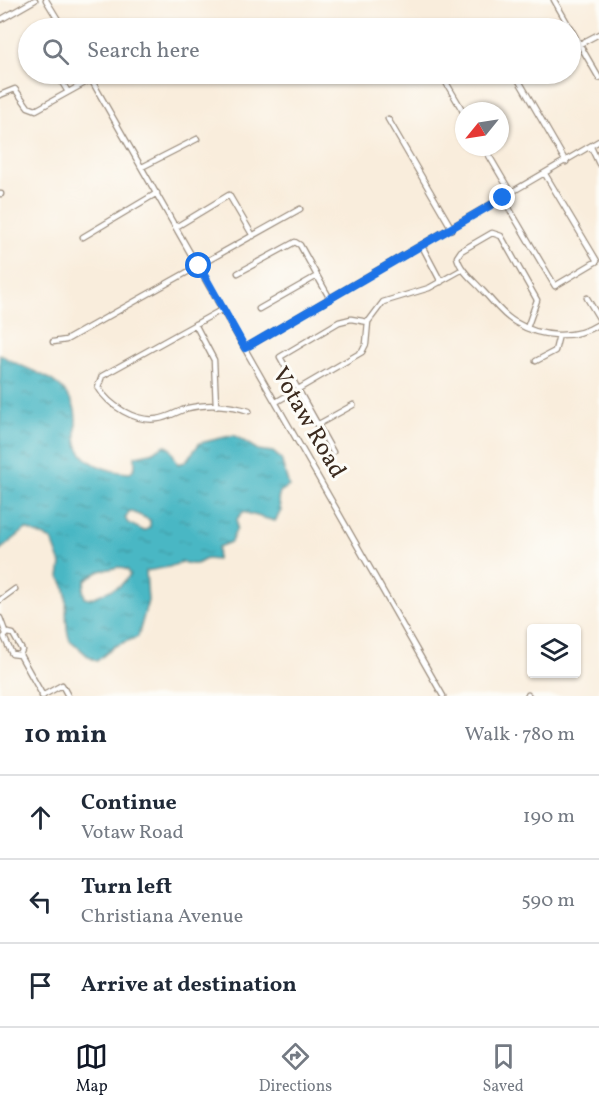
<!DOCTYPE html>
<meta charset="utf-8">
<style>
:root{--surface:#fff;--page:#f2f2f3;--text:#1f2937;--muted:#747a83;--line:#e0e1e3;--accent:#111827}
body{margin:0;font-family:Vollkorn,serif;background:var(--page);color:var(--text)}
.controls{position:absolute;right:18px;bottom:18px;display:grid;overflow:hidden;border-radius:6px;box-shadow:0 2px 4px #0004}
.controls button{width:54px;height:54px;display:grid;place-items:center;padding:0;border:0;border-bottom:2px solid var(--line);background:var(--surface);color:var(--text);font:30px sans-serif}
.compass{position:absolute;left:455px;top:102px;width:54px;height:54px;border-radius:50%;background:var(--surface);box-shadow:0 2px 4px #0004;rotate:240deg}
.stop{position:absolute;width:18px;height:18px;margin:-14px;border:4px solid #1a73e8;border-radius:50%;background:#fff}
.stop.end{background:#1a73e8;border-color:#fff;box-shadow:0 2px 6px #0008}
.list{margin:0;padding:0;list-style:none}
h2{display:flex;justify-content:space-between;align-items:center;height:78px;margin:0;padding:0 24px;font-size:26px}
h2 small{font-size:20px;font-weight:400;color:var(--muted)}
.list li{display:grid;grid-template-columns:39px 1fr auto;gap:18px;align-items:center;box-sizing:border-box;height:84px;padding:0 24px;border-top:2px solid var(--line)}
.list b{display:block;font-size:22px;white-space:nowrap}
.list p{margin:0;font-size:20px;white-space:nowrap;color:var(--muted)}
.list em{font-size:20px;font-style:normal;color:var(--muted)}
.icon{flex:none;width:33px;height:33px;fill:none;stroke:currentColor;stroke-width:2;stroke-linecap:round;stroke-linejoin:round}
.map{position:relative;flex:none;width:599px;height:696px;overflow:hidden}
.search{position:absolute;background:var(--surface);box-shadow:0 2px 4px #0004;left:18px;right:18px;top:18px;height:66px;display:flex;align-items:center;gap:15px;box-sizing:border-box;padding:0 21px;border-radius:33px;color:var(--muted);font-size:22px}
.sheet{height:330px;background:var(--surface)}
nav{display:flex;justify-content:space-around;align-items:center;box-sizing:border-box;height:84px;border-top:2px solid var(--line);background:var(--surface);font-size:16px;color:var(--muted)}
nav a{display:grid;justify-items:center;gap:3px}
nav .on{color:var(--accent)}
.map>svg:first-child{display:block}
.water{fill:url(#water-ripples);stroke:#427071;stroke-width:1.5;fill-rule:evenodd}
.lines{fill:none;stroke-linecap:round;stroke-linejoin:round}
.minor-casing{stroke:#9a8c7d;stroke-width:7}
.minor{stroke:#fff;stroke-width:4.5}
.route{stroke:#1a73e8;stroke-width:8}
.labels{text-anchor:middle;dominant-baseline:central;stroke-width:6;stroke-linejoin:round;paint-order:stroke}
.street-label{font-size:24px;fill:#3b2a1e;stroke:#fdfcf7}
</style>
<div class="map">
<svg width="599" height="696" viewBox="0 0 599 696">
<defs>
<pattern id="water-ripples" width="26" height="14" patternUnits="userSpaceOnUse" patternTransform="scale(1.5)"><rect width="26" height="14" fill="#49b7c4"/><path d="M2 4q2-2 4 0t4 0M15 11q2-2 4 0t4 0" fill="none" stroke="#3e959f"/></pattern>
</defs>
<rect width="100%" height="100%" fill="#fdfcf7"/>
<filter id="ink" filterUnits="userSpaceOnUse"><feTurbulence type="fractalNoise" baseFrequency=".0167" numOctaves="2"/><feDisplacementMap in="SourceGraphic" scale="12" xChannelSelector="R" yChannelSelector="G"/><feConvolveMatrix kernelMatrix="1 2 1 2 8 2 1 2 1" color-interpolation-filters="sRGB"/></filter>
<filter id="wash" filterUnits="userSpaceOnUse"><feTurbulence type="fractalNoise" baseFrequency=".008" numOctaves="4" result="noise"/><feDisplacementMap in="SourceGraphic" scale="24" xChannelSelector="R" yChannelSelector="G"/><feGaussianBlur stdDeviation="1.35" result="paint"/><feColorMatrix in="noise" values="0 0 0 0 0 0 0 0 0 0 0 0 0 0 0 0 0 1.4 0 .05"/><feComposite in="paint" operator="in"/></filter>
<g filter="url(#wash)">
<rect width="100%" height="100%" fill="#f9eddc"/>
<path class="water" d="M0 354C20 369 48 372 64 391 80 410 75 416 76 438 78 464 110 472 130 473L135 467V456L151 453 165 445 170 448 178 464 185 462 200 443 234 435 258 450 273 452 281 459 289 486 280 492 278 499 281 511 275 521 243 512 237 519V528L231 542 218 547 217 560 206 559C194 566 195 565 182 562L169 567 146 571 148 601 138 637 115 646 97 661C85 657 81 647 70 641 61 618 73 595 59 577L61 564 52 540 26 529 0 550ZM130 511 150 520V527L144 531 128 523 125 518ZM119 567 128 570 130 575 120 586 90 599 85 598 83 589 86 579 100 571Z"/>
</g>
<g filter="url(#ink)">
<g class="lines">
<defs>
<path id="minor" d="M46 0 63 28
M554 0 599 78
M0 20 35 0
M580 44 599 34
M57 74 68 92
M88 74 443 696
M441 74 464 113
M515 74 566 162
M0 95 15 89 28 107 36 110 92 79
M388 119 452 229
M484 147 511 193
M591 147 599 164
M142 167 197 139
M0 194H1
M503 198 555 286 597 261 545 174
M176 227 229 195 253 236
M83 237 157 193
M422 246 441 282
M238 273 295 242 300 245 330 299
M587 298 599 318
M223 309 102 376 98 387C109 406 135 422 157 419 168 418 178 411 188 408 207 403 231 405 249 411
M259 309 317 276
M195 324 214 360 216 406
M527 328 537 300 501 236 492 233 461 251 457 257C460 270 473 280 482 290 492 300 502 315 515 322 541 338 574 340 599 324
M53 342 66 340 300 209
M245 348 599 141
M536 361 555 351 559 335
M276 402 362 352 366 344 368 322 383 302 429 288 463 269
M317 425 353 405
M333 452 280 357 339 322 351 319 368 322
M0 600 15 589
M0 618 6 634
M20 655 22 650 13 634 8 633 4 637 12 654 20 655 43 696
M528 695 529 696
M42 696 62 685 68 696"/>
</defs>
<use href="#minor" class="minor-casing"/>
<use href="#minor" class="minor"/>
</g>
</g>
<g class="lines" filter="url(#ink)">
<path class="route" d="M199 266 245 348 503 198"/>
</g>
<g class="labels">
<g class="street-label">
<text transform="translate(308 423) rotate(60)">Votaw Road</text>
</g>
</g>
</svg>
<div class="controls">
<button><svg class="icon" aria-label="layers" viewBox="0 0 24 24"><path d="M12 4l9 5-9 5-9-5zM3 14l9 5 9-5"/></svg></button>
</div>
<svg class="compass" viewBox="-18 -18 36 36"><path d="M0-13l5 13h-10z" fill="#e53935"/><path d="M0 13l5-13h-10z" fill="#747a83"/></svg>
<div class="stop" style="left:199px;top:266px"></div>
<div class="stop end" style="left:503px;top:198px"></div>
<div class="search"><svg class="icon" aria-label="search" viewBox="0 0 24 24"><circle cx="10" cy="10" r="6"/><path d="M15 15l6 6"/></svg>Search here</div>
</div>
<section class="sheet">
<h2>10 min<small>Walk · 780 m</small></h2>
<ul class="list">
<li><svg class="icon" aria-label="ahead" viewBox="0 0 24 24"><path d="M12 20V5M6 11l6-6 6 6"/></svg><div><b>Continue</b><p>Votaw Road</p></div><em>190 m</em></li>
<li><svg class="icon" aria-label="left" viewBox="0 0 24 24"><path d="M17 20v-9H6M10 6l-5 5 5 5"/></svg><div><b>Turn left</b><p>Christiana Avenue</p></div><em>590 m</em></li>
<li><svg class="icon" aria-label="arrive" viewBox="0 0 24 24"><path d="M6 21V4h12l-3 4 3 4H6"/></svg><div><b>Arrive at destination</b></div></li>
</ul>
</section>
<nav>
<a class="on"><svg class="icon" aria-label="map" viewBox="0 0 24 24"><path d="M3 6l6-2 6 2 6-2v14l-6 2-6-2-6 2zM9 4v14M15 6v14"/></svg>Map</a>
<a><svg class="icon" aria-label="directions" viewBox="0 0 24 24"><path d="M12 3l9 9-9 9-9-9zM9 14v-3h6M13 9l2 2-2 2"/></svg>Directions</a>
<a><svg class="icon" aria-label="saved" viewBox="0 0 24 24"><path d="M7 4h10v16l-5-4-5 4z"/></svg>Saved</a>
</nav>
